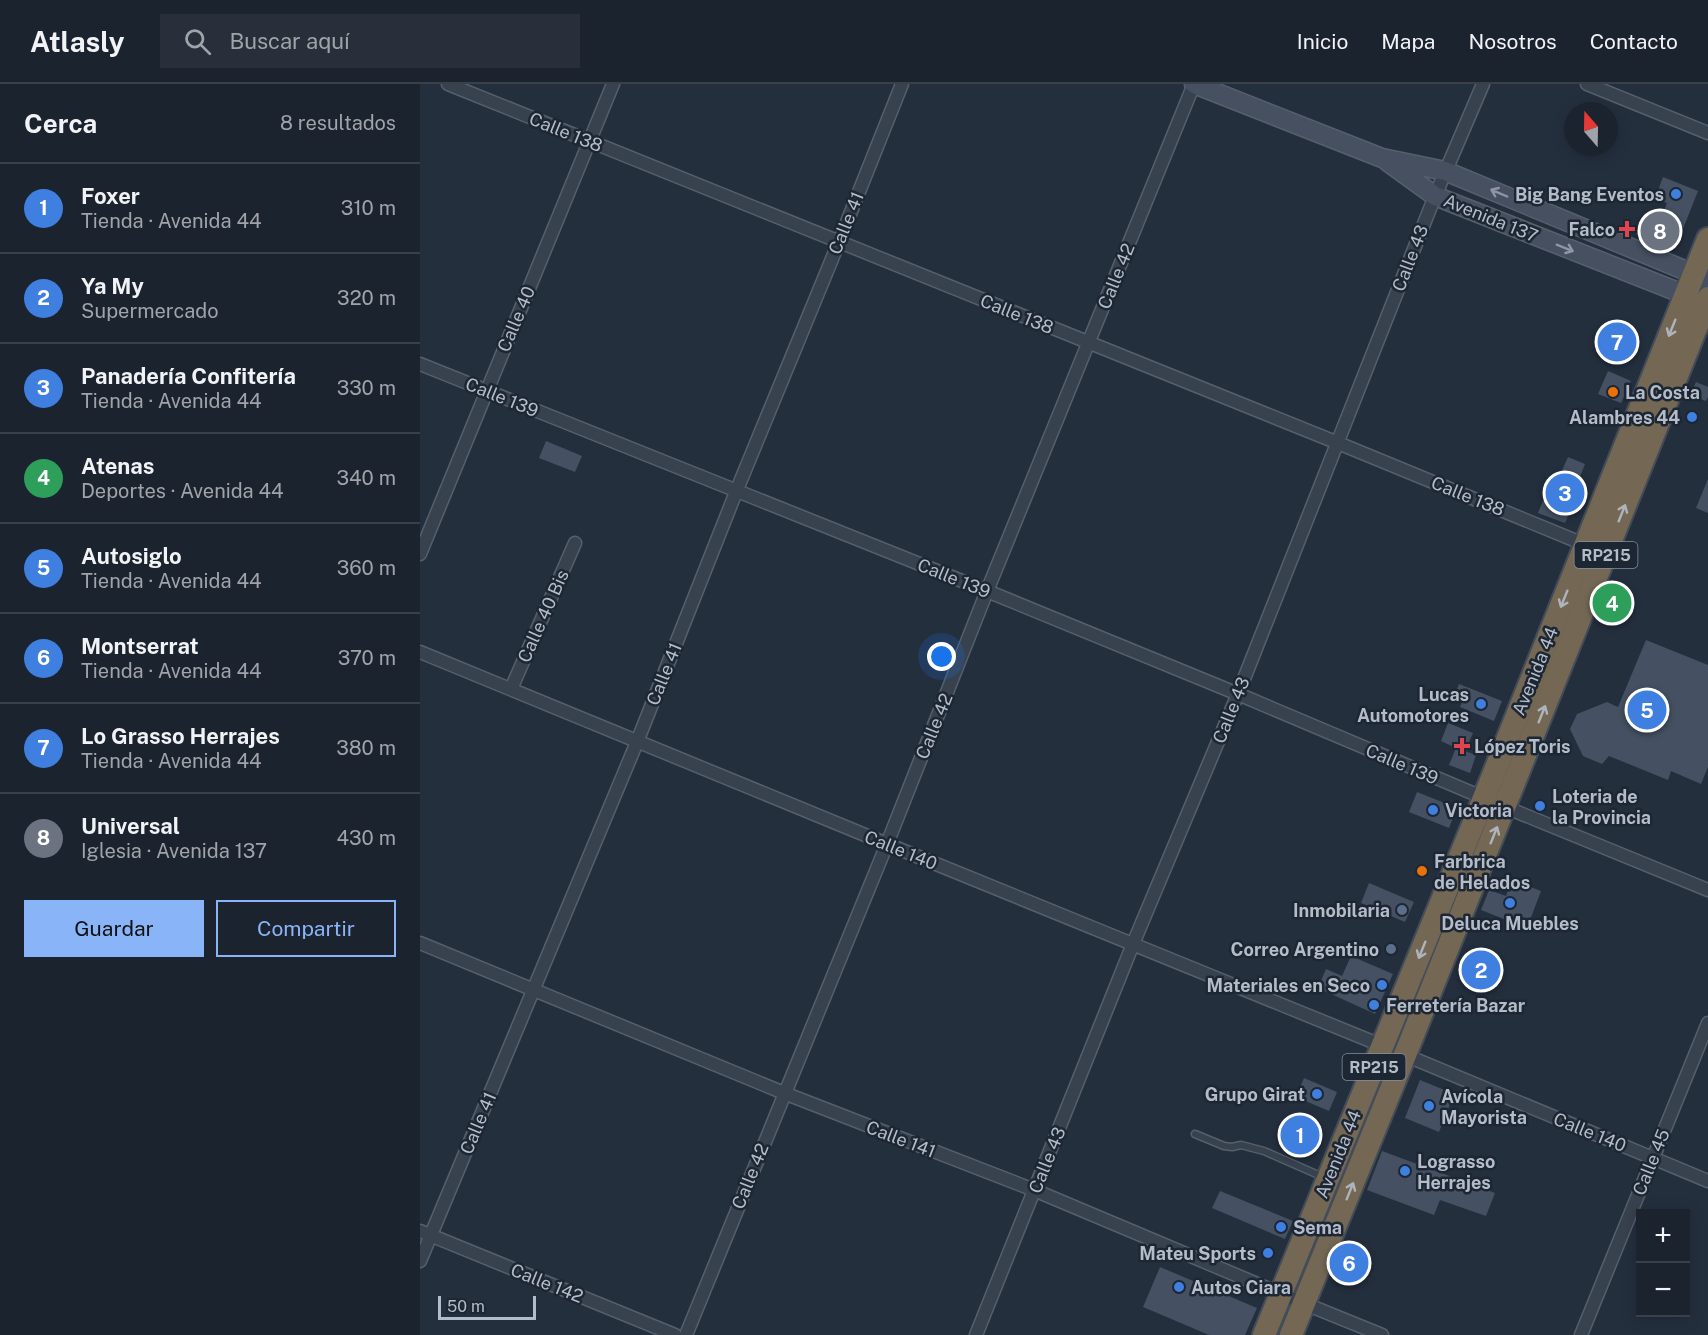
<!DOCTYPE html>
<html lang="es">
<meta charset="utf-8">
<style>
:root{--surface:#1b232e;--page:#282f3a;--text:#f1f3f6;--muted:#a0a4aa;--line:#39404a;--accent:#8ab4f8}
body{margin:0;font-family:"Public Sans",sans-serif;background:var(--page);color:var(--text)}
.controls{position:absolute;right:18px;bottom:18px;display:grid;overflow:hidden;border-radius:0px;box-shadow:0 3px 15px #0003}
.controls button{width:54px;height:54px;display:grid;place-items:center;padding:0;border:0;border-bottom:2px solid var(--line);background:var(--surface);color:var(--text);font:30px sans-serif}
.compass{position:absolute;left:1144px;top:18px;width:54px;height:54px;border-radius:50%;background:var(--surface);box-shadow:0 3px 15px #0003;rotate:340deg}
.scale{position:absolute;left:18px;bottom:15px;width:98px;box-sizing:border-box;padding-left:6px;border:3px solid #b4bcc9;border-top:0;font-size:16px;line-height:21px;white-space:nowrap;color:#b4bcc9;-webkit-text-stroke:4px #1d2633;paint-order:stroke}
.you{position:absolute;left:522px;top:573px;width:21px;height:21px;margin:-15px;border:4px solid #fff;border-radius:50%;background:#1a73e8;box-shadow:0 0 0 9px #1a73e833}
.badge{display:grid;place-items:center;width:39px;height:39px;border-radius:50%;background:var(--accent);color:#fff;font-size:20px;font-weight:700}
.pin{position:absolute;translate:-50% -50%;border:3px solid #fff;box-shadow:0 2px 6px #0006}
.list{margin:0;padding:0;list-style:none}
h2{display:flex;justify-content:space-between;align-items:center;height:78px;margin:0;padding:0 24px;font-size:26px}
h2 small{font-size:20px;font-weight:400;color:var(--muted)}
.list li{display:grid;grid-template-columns:39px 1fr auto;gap:18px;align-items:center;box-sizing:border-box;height:90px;padding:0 24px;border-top:2px solid var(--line)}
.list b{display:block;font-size:22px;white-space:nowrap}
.list p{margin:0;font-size:20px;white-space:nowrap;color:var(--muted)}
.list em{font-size:20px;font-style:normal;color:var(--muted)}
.actions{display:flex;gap:12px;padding:18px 24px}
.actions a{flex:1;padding:14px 0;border:2px solid var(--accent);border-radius:0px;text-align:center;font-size:21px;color:var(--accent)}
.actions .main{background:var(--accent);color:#111}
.icon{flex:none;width:33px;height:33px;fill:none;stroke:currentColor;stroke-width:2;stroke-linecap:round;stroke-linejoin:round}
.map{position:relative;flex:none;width:1288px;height:1251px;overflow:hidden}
header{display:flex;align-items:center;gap:36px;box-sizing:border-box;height:84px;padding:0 30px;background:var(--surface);border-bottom:2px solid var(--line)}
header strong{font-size:28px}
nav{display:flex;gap:33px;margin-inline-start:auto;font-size:21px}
.search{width:420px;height:54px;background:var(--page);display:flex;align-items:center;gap:15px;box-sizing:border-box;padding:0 21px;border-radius:0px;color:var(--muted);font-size:22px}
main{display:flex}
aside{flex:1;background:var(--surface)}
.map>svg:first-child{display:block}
.building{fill:#455162}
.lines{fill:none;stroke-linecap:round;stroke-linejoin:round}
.lane-casing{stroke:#565f6c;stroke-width:9}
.street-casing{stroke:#565f6c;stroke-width:15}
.secondary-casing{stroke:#565f6c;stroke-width:21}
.highway-casing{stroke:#434c59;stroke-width:26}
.lane{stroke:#38414e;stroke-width:6}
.street{stroke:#38414e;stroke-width:12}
.secondary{stroke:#465061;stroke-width:18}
.highway{stroke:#746855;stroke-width:22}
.oneway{stroke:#8e96a5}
.oneway2{stroke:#aeb4bd}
.shop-dot{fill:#3f7fe0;stroke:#1d2633;stroke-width:2}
.health-dot{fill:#e0444e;stroke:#1d2633;stroke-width:2}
.food-dot{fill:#e8710a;stroke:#1d2633;stroke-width:2}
.service-dot{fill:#5c6f8a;stroke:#1d2633;stroke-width:2}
.labels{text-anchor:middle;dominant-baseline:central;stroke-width:5;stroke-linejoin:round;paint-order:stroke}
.shield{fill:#1d2633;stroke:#878f9c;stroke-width:1.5}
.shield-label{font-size:16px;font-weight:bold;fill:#b4bcc9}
.street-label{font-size:18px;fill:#b4bcc9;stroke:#1d2633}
.poi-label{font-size:18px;font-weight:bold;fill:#b4bcc9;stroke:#1d2633;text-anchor:start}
</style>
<header>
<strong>Atlasly</strong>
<div class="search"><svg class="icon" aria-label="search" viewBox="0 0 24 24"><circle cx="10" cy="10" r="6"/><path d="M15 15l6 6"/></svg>Buscar aquí</div>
<nav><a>Inicio</a><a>Mapa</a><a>Nosotros</a><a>Contacto</a></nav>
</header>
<main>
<aside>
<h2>Cerca<small>8 resultados</small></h2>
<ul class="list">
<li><span class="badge" style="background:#3f7fe0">1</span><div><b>Foxer</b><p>Tienda · Avenida 44</p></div><em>310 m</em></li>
<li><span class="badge" style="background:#3f7fe0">2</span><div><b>Ya My</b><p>Supermercado</p></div><em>320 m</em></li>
<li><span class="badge" style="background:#3f7fe0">3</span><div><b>Panadería Confitería</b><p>Tienda · Avenida 44</p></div><em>330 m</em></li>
<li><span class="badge" style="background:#2e9e5b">4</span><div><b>Atenas</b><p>Deportes · Avenida 44</p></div><em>340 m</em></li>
<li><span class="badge" style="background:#3f7fe0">5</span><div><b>Autosiglo</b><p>Tienda · Avenida 44</p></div><em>360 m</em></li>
<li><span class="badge" style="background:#3f7fe0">6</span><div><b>Montserrat</b><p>Tienda · Avenida 44</p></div><em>370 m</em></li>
<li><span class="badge" style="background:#3f7fe0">7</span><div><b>Lo Grasso Herrajes</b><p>Tienda · Avenida 44</p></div><em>380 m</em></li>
<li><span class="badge" style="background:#6b7280">8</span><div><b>Universal</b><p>Iglesia · Avenida 137</p></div><em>430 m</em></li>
</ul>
<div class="actions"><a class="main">Guardar</a><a>Compartir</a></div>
</aside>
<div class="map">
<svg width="1288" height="1251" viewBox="0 0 1288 1251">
<rect width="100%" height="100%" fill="#242f3e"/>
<path class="building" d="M1243 93 1278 107 1255 165 1216 150 1225 129 1241 135 1247 119 1235 114Z
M1184 242 1217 255 1210 273 1177 260Z
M1188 287 1211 297 1201 319 1178 310Z
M1276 298 1288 303V313L1286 317 1270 311Z
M126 357 162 372 155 388 119 374Z
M1148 373 1165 380 1158 398 1140 391Z
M1288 395V429L1276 424Z
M1136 398 1159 407 1145 439 1118 429 1126 409 1131 411Z
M1190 506 1207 513 1195 542 1178 535Z
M1226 556 1288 581V683L1281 700 1251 687 1248 696 1189 672 1182 680 1163 672 1150 645 1157 630 1187 618 1198 623Z
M1039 600 1082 617 1074 637 1040 623 1043 616 1034 613Z
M1028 639 1053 649 1045 667 1056 671 1050 689 1029 681 1036 664 1021 657Z
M997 708 1037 724 1029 744 989 728Z
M1092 796 1121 807 1107 844 1061 826 1069 806 1086 812Z
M949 799 994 818 985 838 941 819Z
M1045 869 1084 886 1077 903 1038 886Z
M931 872 973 890 955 930 898 904 906 885 922 892Z
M884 994 917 1008 909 1027 876 1013Z
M1000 996 1034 1010 1019 1048 985 1034Z
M872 1039 895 1048 889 1062 866 1053Z
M962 1067 1075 1109 1066 1132 1020 1116 1014 1131 947 1106Z
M800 1107 873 1137 865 1155 792 1124Z
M931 1158 941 1162 927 1200 917 1196Z
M740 1183 837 1224 825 1251H789L723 1223Z"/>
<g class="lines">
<defs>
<path id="lane" d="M775 1050 804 1062 812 1063 821 1061 844 1067 903 1093"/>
<path id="street" d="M28 0 918 359 1166 461
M1167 0 1288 49
M0 280 567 507 818 610 1064 714
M0 470 193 0
M0 568 467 760 963 962
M91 605 155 459
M1085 723 1288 806
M0 859 364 1009 614 1106 861 1210 962 1251
M985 971 1288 1097
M0 1147 255 1251
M0 1177 217 658 316 408 419 158 482 0
M266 1251 467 760 567 507 774 0
M556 1251 713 860 818 610 1015 112 1063 0
M1161 1251 1288 939"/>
<path id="secondary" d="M774 0 962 74 1025 87 1274 190 1288 198
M968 78 1015 112 1276 215"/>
<path id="highway" d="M844 1251 1064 714 1288 155
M871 1251 985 971 1288 214"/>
</defs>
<use href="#lane" class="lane-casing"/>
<use href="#street" class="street-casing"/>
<use href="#secondary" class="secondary-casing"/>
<use href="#highway" class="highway-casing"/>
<use href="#lane" class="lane"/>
<use href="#street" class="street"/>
<use href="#secondary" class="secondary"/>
<use href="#highway" class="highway"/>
</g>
<defs><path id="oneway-shaft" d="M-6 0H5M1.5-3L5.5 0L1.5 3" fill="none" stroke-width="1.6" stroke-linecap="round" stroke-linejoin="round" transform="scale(1.5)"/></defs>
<g class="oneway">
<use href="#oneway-shaft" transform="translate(1079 109) rotate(-157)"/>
<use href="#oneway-shaft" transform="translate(1145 164) rotate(22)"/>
</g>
<g class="oneway2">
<use href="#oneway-shaft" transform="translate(1252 244) rotate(112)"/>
<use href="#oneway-shaft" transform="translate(1202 429) rotate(-68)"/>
<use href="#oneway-shaft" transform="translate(1144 515) rotate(112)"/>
<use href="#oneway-shaft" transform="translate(1122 630) rotate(-68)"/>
<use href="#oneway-shaft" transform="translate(1074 751) rotate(-68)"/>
<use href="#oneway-shaft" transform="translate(1002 866) rotate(112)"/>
<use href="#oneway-shaft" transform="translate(930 1107) rotate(-68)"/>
</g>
<g class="shop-dot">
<circle cx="1256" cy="110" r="6"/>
<circle cx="1272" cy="333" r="6"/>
<circle cx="1061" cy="620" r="6"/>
<circle cx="1120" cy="722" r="6"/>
<circle cx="1013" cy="726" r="6"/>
<circle cx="1090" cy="819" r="6"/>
<circle cx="962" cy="901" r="6"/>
<circle cx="954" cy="921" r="6"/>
<circle cx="897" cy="1010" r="6"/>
<circle cx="1009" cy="1022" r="6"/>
<circle cx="985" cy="1087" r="6"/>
<circle cx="861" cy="1143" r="6"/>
<circle cx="848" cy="1169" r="6"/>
<circle cx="759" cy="1203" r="6"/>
</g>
<g class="health-dot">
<path d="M1204 136h6v6h6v6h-6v6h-6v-6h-6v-6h6z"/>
<path d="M1039 653h6v6h6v6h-6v6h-6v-6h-6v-6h6z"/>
</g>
<g class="food-dot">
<circle cx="1193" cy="308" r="6"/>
<circle cx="1002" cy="787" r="6"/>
</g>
<g class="service-dot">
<circle cx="982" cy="826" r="6"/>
<circle cx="971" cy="865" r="6"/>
</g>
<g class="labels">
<g class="shield">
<rect x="1154.5" y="458" width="63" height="26" rx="4.5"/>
<rect x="922.5" y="970" width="63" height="26" rx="4.5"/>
</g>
<g class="shield-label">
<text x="1186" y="471">RP215</text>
<text x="954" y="983">RP215</text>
</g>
<g class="street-label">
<text transform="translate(146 48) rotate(22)">Calle 138</text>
<text transform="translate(1071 134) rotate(22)">Avenida 137</text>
<text transform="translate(426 139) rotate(-68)">Calle 41</text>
<text transform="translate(990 174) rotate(-69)">Calle 43</text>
<text transform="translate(696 192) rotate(-68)">Calle 42</text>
<text transform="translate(597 230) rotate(22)">Calle 138</text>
<text transform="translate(96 235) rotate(-67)">Calle 40</text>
<text transform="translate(82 313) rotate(22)">Calle 139</text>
<text transform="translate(1048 412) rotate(22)">Calle 138</text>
<text transform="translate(534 494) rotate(22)">Calle 139</text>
<text transform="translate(123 532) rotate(-66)">Calle 40 Bis</text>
<text transform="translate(1115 587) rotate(-68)">Avenida 44</text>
<text transform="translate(244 590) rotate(-68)">Calle 41</text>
<text transform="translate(811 626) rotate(-68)">Calle 43</text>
<text transform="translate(514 642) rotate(-68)">Calle 42</text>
<text transform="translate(982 680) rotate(23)">Calle 139</text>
<text transform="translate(481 766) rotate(22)">Calle 140</text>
<text transform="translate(58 1039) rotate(-67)">Calle 41</text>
<text transform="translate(1170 1048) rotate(22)">Calle 140</text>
<text transform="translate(481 1055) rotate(21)">Calle 141</text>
<text transform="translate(918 1070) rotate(-68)">Avenida 44</text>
<text transform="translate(627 1076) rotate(-68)">Calle 43</text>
<text transform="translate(1231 1078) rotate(-68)">Calle 45</text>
<text transform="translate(330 1092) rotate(-68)">Calle 42</text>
<text transform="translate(127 1199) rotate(22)">Calle 142</text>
</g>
<g class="poi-label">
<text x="1244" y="110" text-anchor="end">Big Bang Eventos</text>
<text x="1195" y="145" text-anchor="end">Falco</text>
<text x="1205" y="308">La Costa</text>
<text x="1260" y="333" text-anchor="end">Alambres 44</text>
<text x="1049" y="610" text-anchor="end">Lucas<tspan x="1049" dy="21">Automotores</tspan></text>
<text x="1054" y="662">López Toris</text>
<text x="1132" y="712">Loteria de<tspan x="1132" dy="21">la Provincia</tspan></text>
<text x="1025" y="726">Victoria</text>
<text x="1014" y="777">Farbrica<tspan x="1014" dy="21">de Helados</tspan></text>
<text x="970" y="826" text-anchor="end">Inmobilaria</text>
<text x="1090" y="839" text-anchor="middle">Deluca Muebles</text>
<text x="959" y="865" text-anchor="end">Correo Argentino</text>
<text x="950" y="901" text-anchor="end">Materiales en Seco</text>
<text x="966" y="921">Ferretería Bazar</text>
<text x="885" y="1010" text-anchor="end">Grupo Girat</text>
<text x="1021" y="1012">Avícola<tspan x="1021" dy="21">Mayorista</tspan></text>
<text x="997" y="1077">Lograsso<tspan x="997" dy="21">Herrajes</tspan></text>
<text x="873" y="1143">Sema</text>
<text x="836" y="1169" text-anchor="end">Mateu Sports</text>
<text x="771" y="1203">Autos Ciara</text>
</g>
</g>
</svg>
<div class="controls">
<button>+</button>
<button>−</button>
</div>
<svg class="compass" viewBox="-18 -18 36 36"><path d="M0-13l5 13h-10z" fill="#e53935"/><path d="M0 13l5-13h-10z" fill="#a0a4aa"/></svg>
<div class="scale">50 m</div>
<div class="you"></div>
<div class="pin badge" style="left:880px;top:1051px;background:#3f7fe0">1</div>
<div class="pin badge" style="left:1061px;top:886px;background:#3f7fe0">2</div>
<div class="pin badge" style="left:1145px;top:409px;background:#3f7fe0">3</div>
<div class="pin badge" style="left:1192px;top:519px;background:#2e9e5b">4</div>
<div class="pin badge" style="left:1227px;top:626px;background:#3f7fe0">5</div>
<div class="pin badge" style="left:929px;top:1179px;background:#3f7fe0">6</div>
<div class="pin badge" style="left:1197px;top:258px;background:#3f7fe0">7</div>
<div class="pin badge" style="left:1240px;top:147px;background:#6b7280">8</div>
</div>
</main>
